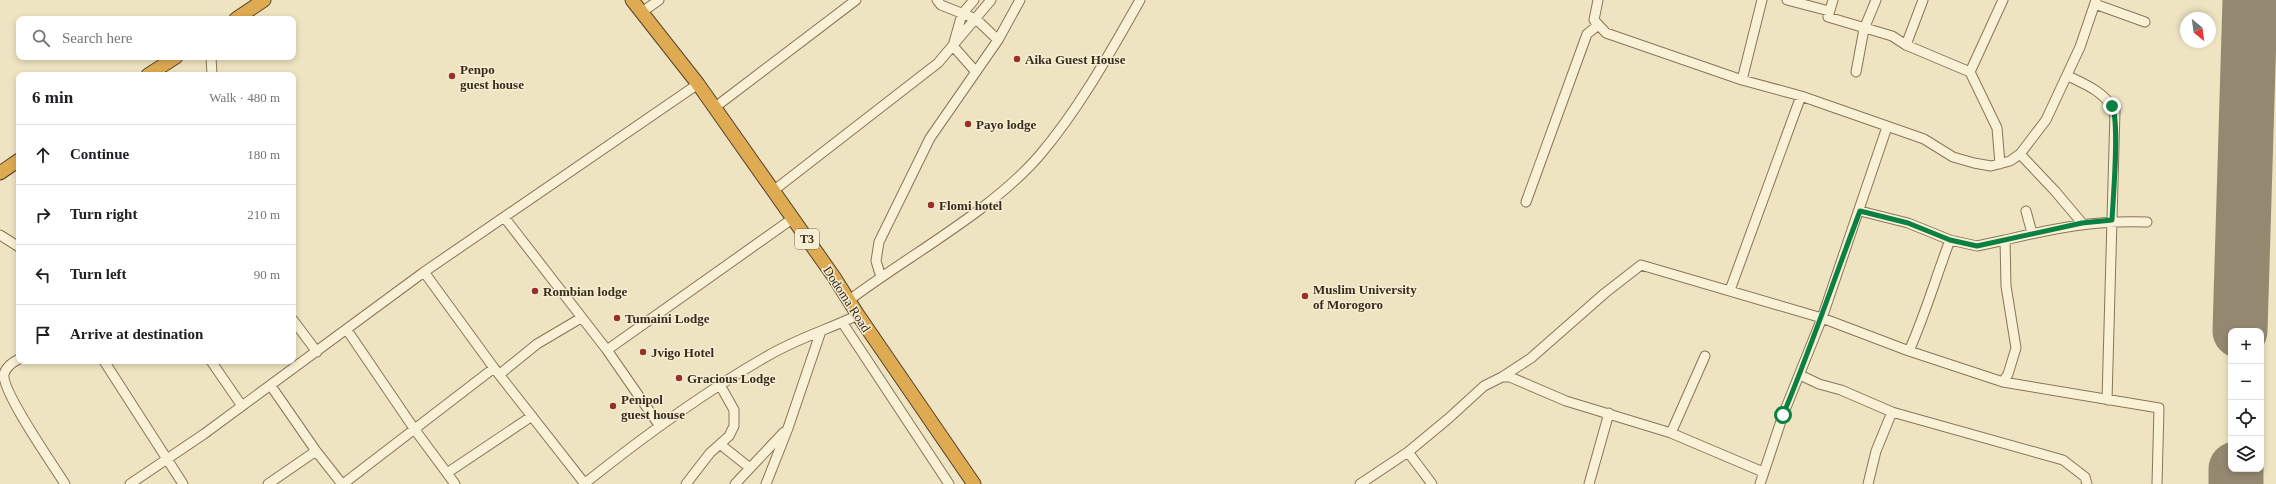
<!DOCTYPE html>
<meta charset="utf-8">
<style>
:root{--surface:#fff;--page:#f6f6f6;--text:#202124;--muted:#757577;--line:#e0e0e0}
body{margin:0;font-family:"Times New Roman",serif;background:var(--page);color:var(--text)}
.controls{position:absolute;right:12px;bottom:12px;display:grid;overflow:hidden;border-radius:8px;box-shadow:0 2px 6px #0003}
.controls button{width:36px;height:36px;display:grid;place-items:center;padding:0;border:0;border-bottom:1px solid var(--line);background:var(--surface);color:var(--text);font:20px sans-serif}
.compass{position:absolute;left:2180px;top:12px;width:36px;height:36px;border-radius:50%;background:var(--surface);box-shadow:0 2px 6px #0003;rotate:151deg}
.stop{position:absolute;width:12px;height:12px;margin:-9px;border:3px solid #0b8043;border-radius:50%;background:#fff}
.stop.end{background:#0b8043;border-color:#fff;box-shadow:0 1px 4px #0008}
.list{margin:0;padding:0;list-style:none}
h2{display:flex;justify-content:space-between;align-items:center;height:52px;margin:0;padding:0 16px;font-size:17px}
h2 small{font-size:13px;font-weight:400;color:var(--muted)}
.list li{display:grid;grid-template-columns:26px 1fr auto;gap:12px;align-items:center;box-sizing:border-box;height:60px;padding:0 16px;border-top:1px solid var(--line)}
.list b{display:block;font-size:15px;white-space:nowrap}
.list em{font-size:13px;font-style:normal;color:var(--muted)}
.icon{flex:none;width:22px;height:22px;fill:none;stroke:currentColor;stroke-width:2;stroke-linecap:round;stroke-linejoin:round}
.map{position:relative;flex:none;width:2276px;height:484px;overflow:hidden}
.search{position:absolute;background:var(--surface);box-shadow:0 2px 6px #0003;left:16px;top:16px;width:280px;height:44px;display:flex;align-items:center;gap:10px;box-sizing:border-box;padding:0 14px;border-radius:8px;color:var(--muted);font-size:15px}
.panel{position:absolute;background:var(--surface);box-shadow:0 2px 6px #0003;left:16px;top:72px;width:280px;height:292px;border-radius:8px}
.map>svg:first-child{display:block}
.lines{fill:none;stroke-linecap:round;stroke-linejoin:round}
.runway{stroke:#938870;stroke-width:55}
.minor-casing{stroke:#887559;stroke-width:11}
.highway-casing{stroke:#56432d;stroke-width:15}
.minor{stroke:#f9f1d5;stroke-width:9}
.highway{stroke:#deaa52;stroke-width:13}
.route{stroke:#0b8043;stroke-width:5}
.poi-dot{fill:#973029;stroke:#f6eed2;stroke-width:1.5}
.labels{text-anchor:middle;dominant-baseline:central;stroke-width:3;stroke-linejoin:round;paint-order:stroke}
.shield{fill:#f6eed2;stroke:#716653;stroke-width:1}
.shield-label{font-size:12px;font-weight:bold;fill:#382c1d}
.poi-label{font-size:13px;font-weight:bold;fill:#382c1d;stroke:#f6eed2;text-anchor:start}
.street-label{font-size:13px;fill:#382c1d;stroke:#f6eed2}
</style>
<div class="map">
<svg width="2276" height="484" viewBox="0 0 2276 484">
<rect width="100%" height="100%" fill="#eee4c2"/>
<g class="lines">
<path class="runway" d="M2240 331 2250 0
M2236 484V469"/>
<defs>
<path id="minor" d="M937 0 941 5 976 19 998 40
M974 0 962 14 953 46 976 72
M1598 0 1594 20 1606 33 1742 80 1801 96 1924 139 1953 157 1974 163 1991 166 2010 161 2020 154 2046 120 2080 47 2096 0
M1787 0 1829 11
M1833 0 1828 17 1892 36 1906 45
M1923 0 1906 45 1970 72 2003 0
M2095 4 2145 22
M642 12 659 0
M211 57 212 75
M1856 72 1864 29 1876 0
M1970 72 1997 128 2000 164
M2068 76C2087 85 2104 92 2115 111L2107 400
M1742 80 1762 0
M714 108 856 0
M2020 154 2055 191 2082 223
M773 191 938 63 991 0
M1526 202 1587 34 1597 26
M1860 211 1908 223 1950 240 1977 246 2005 240 2006 286 2016 348 2008 374 2003 382
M2026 211 2032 233
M504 217 607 350 659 425
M0 235 19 247
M2005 240C2056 228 2094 220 2147 222
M424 272 494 368 585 484
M881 277 876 261 879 242 930 138 998 40 1020 0
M1730 290 1801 96
M848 301C909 255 989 213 1039 156 1079 109 1110 53 1140 0
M293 320 317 352
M842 322 949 484
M347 330 415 430 455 484
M607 350 792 219
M1909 351C1925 315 1936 277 1950 240
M19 359C13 362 6 367 4 374 1 391 54 466 65 484
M104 361 183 484
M211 361 242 406
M500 374 537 344 581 318
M1800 375 1819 384 1841 390 1892 412 2063 460 2085 477 2087 484
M1502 377 1531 358 1605 293 1641 265 1822 318 1909 351 2003 382 2159 408 2157 484
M271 386 316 451 342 484
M1671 433 1705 356
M721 445 750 468
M1408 452 1449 418 1484 386 1502 377H1510L1566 401 1671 433 1763 472
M447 473 532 416
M130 484 204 434 424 272 698 84
M268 484 316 451
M343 484 494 368
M584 484C644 436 705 391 771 354 799 338 829 329 858 315
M686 484 710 453 729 436 734 426V410L720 385
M735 484 784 432
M766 484 788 428 821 331
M1360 484 1408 452 1432 484
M1589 484 1609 413
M1760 484 1783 415 1822 318 1887 127
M1868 484 1876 451 1892 412"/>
<path id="highway" d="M632 0 698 84 834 277 858 315 974 484
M236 19 264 0
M148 75 176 57
M0 173 19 160"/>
</defs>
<use href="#minor" class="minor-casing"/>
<use href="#highway" class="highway-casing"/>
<use href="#minor" class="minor"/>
<use href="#highway" class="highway"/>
</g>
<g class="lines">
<path class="route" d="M1783 415C1811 348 1834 279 1860 211L1908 223 1950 240 1977 246 2082 223 2112 220C2113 198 2120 122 2112 106"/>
</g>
<g class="poi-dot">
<circle cx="1017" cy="59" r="4"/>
<circle cx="452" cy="76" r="4"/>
<circle cx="968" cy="124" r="4"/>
<circle cx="931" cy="205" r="4"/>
<circle cx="535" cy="291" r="4"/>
<circle cx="1305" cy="296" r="4"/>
<circle cx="617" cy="318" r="4"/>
<circle cx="643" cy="352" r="4"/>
<circle cx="679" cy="378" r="4"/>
<circle cx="613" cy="406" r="4"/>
</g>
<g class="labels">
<rect class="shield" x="795" y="229" width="24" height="20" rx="3"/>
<g class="shield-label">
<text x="807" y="239">T3</text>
</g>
<g class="poi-label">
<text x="1025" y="59">Aika Guest House</text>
<text x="460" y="69">Penpo<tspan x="460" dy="15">guest house</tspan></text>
<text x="976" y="124">Payo lodge</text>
<text x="939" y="205">Flomi hotel</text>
<text x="1313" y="289">Muslim University<tspan x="1313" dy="15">of Morogoro</tspan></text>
<text x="543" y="291">Rombian lodge</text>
<text x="625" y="318">Tumaini Lodge</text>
<text x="651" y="352">Jvigo Hotel</text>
<text x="687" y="378">Gracious Lodge</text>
<text x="621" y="399">Penipol<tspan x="621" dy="15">guest house</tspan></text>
</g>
<g class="street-label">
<text transform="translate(847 299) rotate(57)">Dodoma Road</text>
</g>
</g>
</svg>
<div class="controls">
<button>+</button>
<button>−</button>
<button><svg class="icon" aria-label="locate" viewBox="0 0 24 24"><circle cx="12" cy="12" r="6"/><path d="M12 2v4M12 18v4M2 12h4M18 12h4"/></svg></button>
<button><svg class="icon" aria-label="layers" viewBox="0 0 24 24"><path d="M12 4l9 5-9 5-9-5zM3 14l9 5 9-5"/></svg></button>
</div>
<svg class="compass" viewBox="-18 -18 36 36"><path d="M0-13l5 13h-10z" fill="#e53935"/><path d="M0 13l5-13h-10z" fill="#757577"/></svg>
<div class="stop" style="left:1783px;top:415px"></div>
<div class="stop end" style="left:2112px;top:106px"></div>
<div class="search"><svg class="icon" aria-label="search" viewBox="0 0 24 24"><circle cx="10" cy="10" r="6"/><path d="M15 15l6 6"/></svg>Search here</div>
<section class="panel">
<h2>6 min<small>Walk · 480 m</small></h2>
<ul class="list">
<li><svg class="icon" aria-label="ahead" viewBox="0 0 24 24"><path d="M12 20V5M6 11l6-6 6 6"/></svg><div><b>Continue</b></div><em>180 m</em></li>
<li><svg class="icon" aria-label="right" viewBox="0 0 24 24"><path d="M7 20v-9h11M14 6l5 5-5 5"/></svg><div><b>Turn right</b></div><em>210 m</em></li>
<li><svg class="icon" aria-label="left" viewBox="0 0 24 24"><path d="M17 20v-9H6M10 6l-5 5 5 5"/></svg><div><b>Turn left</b></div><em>90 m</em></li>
<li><svg class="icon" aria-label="arrive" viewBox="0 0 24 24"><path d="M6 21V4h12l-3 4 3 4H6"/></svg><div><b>Arrive at destination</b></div></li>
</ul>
</section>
</div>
